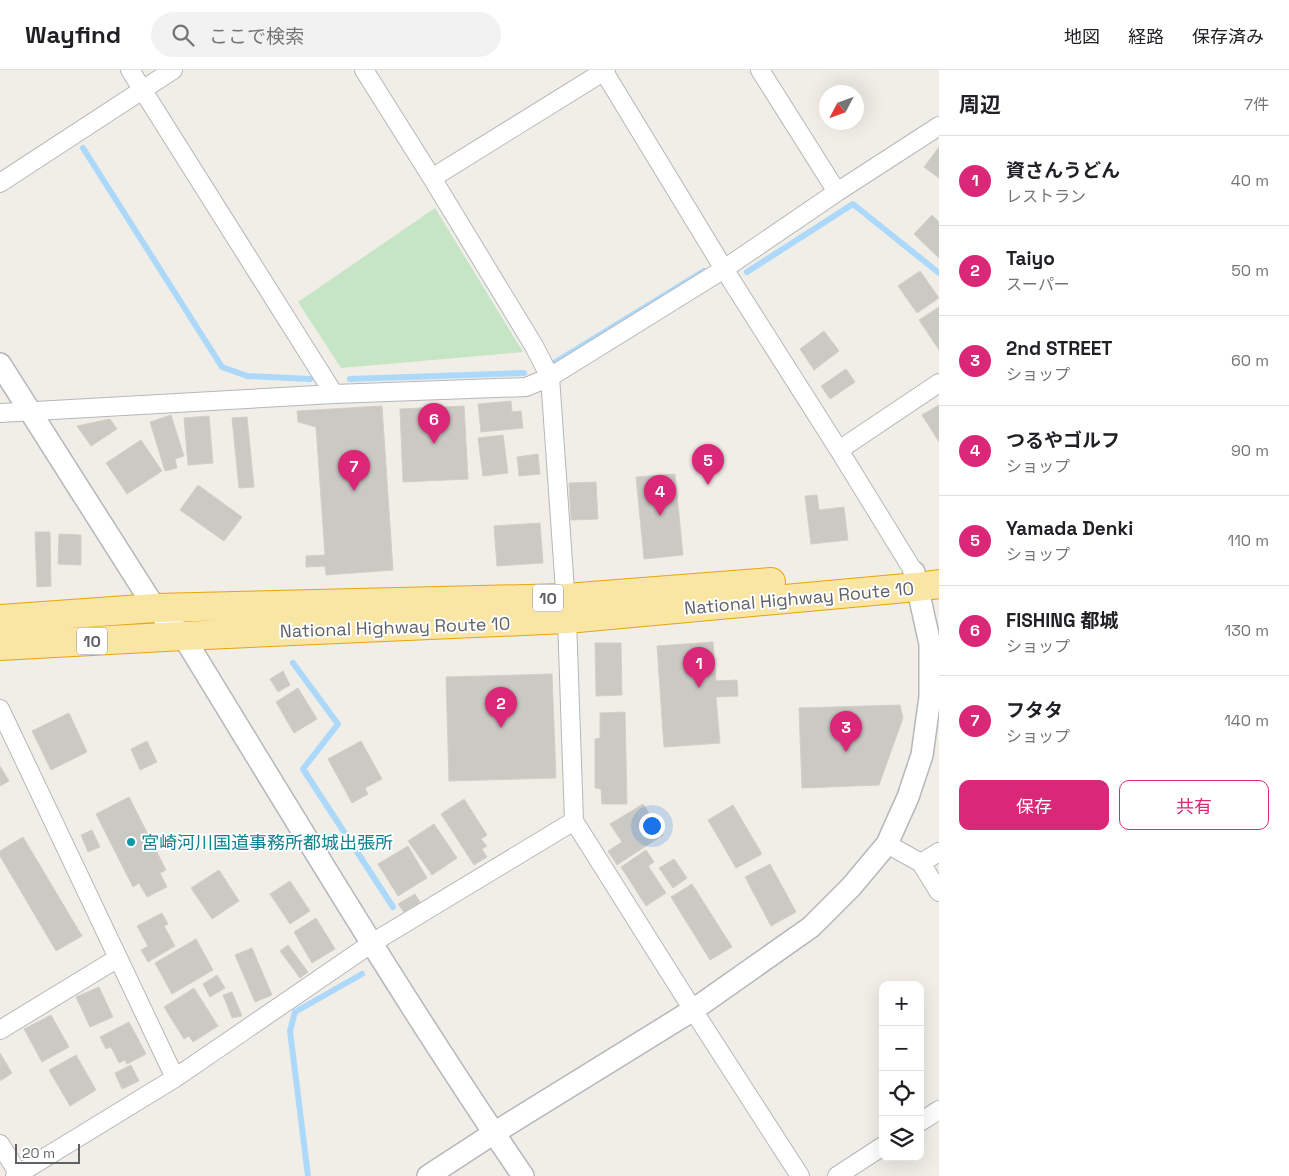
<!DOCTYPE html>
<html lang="ja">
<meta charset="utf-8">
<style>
:root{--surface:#fff;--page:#f2f2f2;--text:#202124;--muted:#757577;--line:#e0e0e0;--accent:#db2777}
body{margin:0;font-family:"Space Grotesk","Noto Sans JP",sans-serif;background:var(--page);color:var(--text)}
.controls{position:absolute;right:15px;bottom:15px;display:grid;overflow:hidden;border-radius:10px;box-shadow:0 5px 20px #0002}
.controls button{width:45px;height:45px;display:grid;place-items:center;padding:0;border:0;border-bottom:1px solid var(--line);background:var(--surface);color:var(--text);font:25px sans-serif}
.compass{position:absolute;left:819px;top:15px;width:45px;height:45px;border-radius:50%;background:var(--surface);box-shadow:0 5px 20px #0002;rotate:229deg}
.scale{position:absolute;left:15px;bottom:12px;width:65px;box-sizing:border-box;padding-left:5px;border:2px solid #5e6266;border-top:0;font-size:14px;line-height:18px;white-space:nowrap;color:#5e6266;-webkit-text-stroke:4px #fff;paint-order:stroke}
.you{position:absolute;left:651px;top:755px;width:18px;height:18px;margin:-12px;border:4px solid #fff;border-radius:50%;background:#1a73e8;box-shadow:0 0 0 8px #1a73e833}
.badge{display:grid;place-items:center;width:32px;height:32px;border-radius:50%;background:var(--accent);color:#fff;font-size:16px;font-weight:700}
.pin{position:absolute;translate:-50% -41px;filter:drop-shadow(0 1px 2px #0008)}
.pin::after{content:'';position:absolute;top:26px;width:18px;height:15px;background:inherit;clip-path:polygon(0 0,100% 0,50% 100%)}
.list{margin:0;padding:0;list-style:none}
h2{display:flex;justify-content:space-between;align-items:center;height:65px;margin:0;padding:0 20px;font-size:21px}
h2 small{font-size:16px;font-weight:400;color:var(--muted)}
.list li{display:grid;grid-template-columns:32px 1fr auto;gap:15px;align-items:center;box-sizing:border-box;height:90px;padding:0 20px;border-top:1px solid var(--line)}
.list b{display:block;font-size:19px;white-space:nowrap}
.list p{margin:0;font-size:16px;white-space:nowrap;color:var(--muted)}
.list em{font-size:16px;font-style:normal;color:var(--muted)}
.actions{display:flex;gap:10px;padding:15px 20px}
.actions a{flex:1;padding:11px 0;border:1px solid var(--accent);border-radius:10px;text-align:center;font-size:18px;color:var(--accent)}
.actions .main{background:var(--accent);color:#fff}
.icon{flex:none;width:28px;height:28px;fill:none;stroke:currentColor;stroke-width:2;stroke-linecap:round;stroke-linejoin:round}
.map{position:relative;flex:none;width:939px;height:1106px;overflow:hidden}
header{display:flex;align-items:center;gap:30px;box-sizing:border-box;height:70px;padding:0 25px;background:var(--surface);border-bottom:1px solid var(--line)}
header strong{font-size:24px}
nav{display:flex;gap:28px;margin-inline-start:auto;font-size:18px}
.search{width:350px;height:45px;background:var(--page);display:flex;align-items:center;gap:12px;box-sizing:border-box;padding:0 18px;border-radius:28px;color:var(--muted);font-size:19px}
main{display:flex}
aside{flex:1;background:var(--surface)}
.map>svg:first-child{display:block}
.green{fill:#c6e5c5}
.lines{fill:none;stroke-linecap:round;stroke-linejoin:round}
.stream{stroke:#acd9fa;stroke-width:6}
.building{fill:#cbc9c4;stroke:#d4cfc6}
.minor-casing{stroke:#b4b7bb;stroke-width:20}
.tertiary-casing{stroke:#b4b7bb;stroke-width:24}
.trunk-casing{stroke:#e9a30d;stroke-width:30}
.minor{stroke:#fff;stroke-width:18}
.tertiary{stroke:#fff;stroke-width:21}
.trunk{stroke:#f9e6a4;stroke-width:28}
.culture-dot{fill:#0f9aa8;stroke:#fff;stroke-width:2}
.labels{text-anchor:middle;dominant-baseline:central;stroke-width:4;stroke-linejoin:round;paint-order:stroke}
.shield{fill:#fff;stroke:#8e9194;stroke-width:1}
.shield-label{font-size:16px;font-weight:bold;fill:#5e6266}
.street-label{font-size:18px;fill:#5e6266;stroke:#fff}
.culture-label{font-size:18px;fill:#0d838f;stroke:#fff;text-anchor:start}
</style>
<header>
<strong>Wayfind</strong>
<div class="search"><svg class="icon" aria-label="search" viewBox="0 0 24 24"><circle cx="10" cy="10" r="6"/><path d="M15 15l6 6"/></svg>ここで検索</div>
<nav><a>地図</a><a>経路</a><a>保存済み</a></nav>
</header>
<main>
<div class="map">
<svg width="939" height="1106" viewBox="0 0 939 1106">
<rect width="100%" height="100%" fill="#f0eee7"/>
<path class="green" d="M435 138 523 282 341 298 298 232Z"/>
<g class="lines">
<path class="stream" d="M83 78 222 297 247 306 310 309
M747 202 853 134 939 203
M554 293 704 201
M350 309 524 303
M293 593 338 654 303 699 393 837
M308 1106 290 961 295 942 362 904"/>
</g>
<path class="building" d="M939 77V108L924 97Z
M932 145 939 152V188L914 164Z
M920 201 939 228 917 243 898 216Z
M939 237V280L919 250Z
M824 261 839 281 814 300 800 279Z
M846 299 855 312 830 329 821 316Z
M511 331 512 342 521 341 523 358 481 362 478 334Z
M939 335V372L922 345Z
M382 336 393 500 326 505 325 496 306 497V486L325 485 316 357 298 352 297 341Z
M464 336 468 409 403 412 400 339Z
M171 345 184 386 175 389 177 398 165 401 150 352Z
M209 346 213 393 188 395 184 348Z
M247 347 254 417 239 418 232 348Z
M110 349 117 359 91 376 77 356Z
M503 365 508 403 483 406 478 368Z
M141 370 162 401 127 424 106 393Z
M538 384 540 404 519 406 517 387Z
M675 404 683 485 644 489 636 407Z
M596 412 598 449 571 450 569 413Z
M198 415 242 447 224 471 180 440Z
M817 425 819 440 844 437 848 470 811 474 805 426Z
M540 453 543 493 497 496 494 456Z
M35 462H50L51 516 37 517Z
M59 464 81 465V495L58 494Z
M713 572 716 611 737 610 738 626 716 627 720 673 664 677 657 576Z
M595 573H621L622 625 596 626Z
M283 601 290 615 278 622 270 609Z
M552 604 556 708 449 711 446 607Z
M298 618 317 649 294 663 276 632Z
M900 635 903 648 879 715 802 718 799 638Z
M625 642 627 734H602L601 719 595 718V669L600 668V643Z
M69 643 87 682 51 700 32 661Z
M147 671 157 692 140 700 131 679Z
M361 671 382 709 365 718 368 724 352 733 328 689Z
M0 696 9 711 0 716Z
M129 727 166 800 160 803 167 817 147 827 139 813 133 817 96 744Z
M464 729 487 765 481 769 487 776 482 779 487 787 474 795 441 744Z
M643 734 663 765 617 795 608 781 622 772 610 754Z
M733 735 762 784 736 798 708 750Z
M434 754 457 788 432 805 408 771Z
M92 760 100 777 88 782 81 765Z
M23 767 82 866 56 881 0 786V781Z
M408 776 427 808 398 826 378 794Z
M646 780 654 792 648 796 666 823 646 836 621 797Z
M674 789 687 808 673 818 659 798Z
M770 794 796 842 771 856 745 807Z
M219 800 239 831 212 849 191 818Z
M290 811 310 841 290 854 270 824Z
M692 814 732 877 710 890 671 827Z
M415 824 420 832 404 842 398 834Z
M162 843 168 854 164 856 175 876 148 892 141 880 148 876 137 856Z
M316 848 335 879 312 893 294 862Z
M196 869 213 900 172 924 155 893Z
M288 875 308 902 300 908 280 881Z
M252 878 272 925 255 932 235 885Z
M217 905 225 918 210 927 203 914Z
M99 917 113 947 90 957 76 927Z
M194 918 218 956 193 972 189 966 184 969 164 937Z
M232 922 242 946 232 948 223 925Z
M51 945 69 977 42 992 24 959Z
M129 952 146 984 127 994 125 990 119 993 111 977 106 979 100 967Z
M0 983 12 1003 0 1011Z
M76 985 96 1020 70 1036 49 1000Z
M131 995 139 1011 122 1019 115 1003Z"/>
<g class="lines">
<defs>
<path id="minor" d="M130 0 334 324
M364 0 432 108 534 276 550 307 567 549 574 751 693 940 800 1106
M603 0 724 199 839 380 914 502
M760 0 837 122
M432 108 606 0
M0 113 173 0
M0 343 334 324 526 317 550 307 724 199 837 122 939 56
M839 380 939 313
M0 639 175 1008
M887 774 921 793 939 822
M921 793 939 782
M0 960 118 888
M920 1052 939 1040
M0 1074 20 1106
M15 1106 175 1008 372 873 574 751
M837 1106 883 1076"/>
<path id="tertiary" d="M0 294 155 538 183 566C294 747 403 930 523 1106
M428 1106 494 1063 693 940 811 857 851 817 887 774 908 727 922 685 930 627V574L914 502"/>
<path id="trunk" d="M0 549 155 538 566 528 771 512
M0 576 183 566 567 549 917 517 939 514"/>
</defs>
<use href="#minor" class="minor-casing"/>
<use href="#tertiary" class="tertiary-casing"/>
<use href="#trunk" class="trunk-casing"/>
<use href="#minor" class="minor"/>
<use href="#tertiary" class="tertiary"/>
<use href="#trunk" class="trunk"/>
</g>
<circle class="culture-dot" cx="131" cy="772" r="5"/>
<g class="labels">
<g class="shield">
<rect x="533" y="514.5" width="30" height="27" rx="4"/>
<rect x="77" y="557.5" width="30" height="27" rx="4"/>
</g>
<g class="shield-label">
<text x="548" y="528">10</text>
<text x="92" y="571">10</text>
</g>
<g class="street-label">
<text transform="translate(799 528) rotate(-5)">National Highway Route 10</text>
<text transform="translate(395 557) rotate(-2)">National Highway Route 10</text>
</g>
<g class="culture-label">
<text x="141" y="772">宮崎河川国道事務所都城出張所</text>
</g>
</g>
</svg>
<div class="controls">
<button>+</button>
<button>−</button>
<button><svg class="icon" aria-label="locate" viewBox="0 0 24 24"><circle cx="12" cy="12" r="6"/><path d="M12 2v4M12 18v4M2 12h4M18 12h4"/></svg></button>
<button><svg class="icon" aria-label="layers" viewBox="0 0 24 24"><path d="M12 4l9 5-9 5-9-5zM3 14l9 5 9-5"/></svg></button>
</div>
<svg class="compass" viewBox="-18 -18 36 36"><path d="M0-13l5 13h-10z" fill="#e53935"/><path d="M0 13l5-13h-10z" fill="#757577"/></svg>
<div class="scale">20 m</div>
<div class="you"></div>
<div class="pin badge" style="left:699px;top:618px">1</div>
<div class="pin badge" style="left:501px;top:658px">2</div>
<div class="pin badge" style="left:846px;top:682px">3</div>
<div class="pin badge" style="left:660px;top:446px">4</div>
<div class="pin badge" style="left:708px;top:415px">5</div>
<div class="pin badge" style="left:434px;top:374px">6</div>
<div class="pin badge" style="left:354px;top:421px">7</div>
</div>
<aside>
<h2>周辺<small>7件</small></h2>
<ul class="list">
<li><span class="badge">1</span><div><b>資さんうどん</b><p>レストラン</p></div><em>40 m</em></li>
<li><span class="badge">2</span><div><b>Taiyo</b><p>スーパー</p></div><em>50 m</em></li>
<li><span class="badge">3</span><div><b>2nd STREET</b><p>ショップ</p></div><em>60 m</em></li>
<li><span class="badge">4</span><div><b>つるやゴルフ</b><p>ショップ</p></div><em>90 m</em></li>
<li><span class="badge">5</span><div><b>Yamada Denki</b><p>ショップ</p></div><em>110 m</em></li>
<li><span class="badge">6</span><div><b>FISHING 都城</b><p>ショップ</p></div><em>130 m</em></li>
<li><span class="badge">7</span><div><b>フタタ</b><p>ショップ</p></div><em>140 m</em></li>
</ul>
<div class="actions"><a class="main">保存</a><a>共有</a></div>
</aside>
</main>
